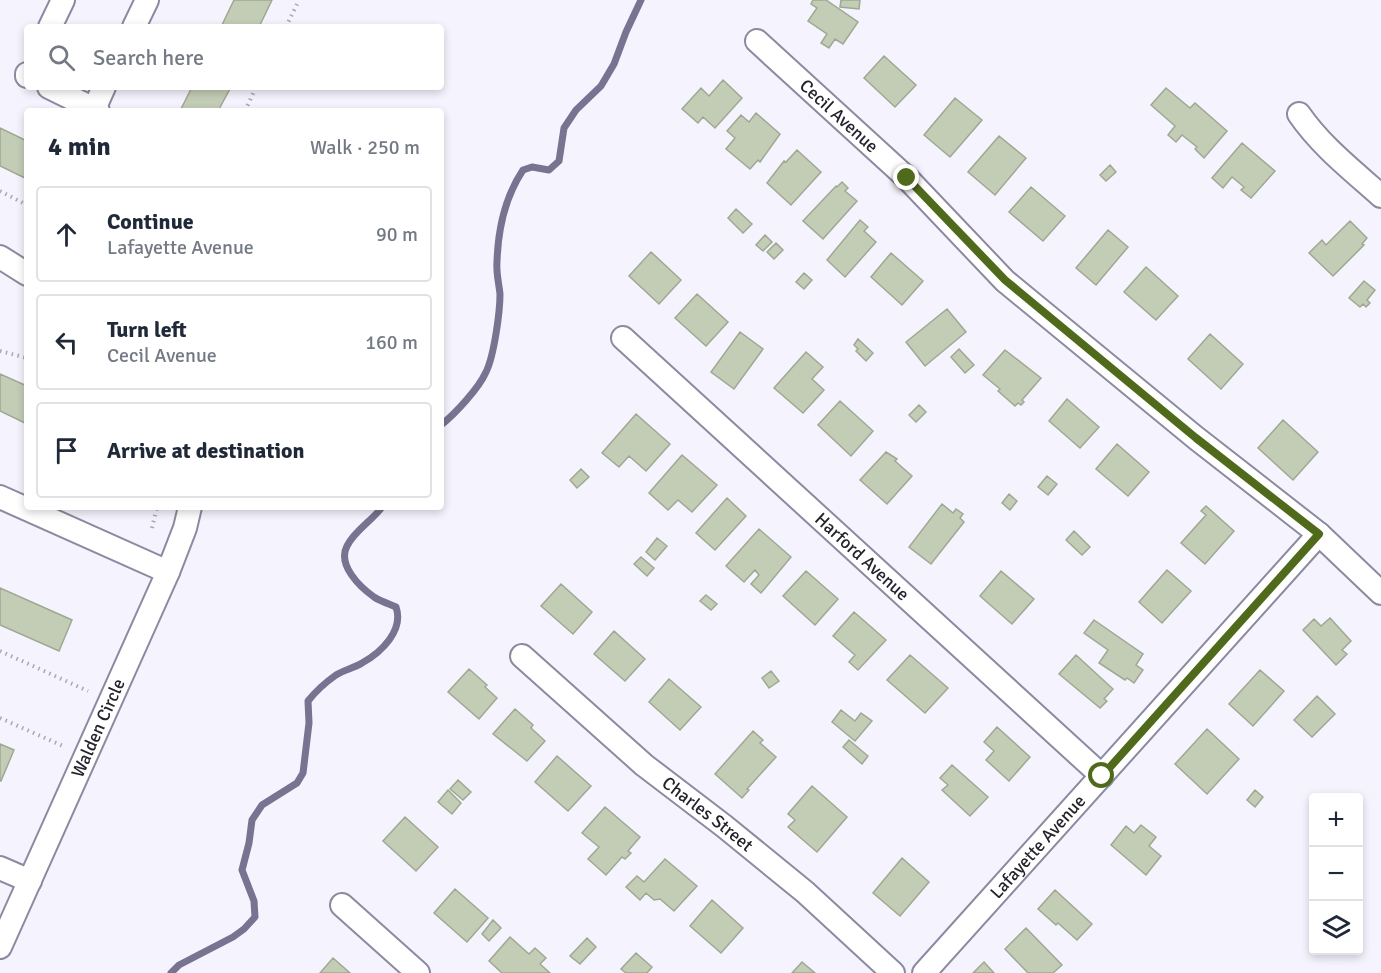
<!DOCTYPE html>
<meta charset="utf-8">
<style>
:root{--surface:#fff;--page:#f6f6f7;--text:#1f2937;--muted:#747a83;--line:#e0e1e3}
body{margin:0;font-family:Signika,sans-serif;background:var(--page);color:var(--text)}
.controls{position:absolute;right:18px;bottom:18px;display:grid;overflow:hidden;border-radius:6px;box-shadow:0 3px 9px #0003}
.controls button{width:54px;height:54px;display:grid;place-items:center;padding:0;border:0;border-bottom:2px solid var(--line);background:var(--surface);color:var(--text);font:30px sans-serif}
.stop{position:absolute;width:18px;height:18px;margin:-14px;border:4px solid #506a1c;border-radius:50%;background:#fff}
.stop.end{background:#506a1c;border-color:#fff;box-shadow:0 2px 6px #0008}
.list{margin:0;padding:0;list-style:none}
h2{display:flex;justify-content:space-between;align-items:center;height:78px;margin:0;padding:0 24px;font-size:26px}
h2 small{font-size:20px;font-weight:400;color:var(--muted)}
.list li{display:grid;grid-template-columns:39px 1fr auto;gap:18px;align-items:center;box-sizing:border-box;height:96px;margin:0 12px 12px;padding:0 12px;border:2px solid var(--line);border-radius:6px}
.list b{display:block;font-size:22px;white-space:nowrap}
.list p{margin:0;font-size:20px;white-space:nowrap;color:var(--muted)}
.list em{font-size:20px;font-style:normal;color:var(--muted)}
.icon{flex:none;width:33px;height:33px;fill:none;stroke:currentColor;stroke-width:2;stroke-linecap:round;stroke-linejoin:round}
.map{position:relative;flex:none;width:1381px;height:973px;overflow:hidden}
.search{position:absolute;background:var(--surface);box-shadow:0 3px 9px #0003;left:24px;top:24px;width:420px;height:66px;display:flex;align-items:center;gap:15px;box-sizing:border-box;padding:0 21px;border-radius:6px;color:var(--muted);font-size:22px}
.panel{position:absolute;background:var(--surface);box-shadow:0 3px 9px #0003;left:24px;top:108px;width:420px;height:402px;border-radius:6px}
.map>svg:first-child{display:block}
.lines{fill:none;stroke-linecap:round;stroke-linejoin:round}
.stream{stroke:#777390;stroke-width:7}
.building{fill:#c3cdb6;stroke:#9ea892;stroke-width:1.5}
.street-casing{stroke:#8c8aa0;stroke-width:26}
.path{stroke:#a9a8b1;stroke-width:4;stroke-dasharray:1.5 4.5;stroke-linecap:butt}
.street{stroke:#fff;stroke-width:22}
.route{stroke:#506a1c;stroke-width:8}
.labels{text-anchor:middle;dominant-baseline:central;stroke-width:4.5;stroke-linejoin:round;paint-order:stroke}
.street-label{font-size:18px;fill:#24232b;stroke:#fff}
</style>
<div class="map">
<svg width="1381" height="973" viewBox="0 0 1381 973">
<rect width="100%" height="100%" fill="#f5f4fe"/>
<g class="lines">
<path class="stream" d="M441 425C455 414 479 388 486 372 494 356 500 312 500 294 499 284 496 273 497 262 498 229 505 197 523 170L532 167 549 170 559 161 564 128 576 110 601 86 614 64 626 32 641 0
M171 973 179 965 233 937 244 929 255 917 254 901 242 870 249 843 252 820 262 805 297 783 303 773 309 723 308 701C316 691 326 682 336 675 344 670 354 668 362 663 382 652 404 630 396 607 389 604 380 601 374 597 360 587 337 565 347 546 355 530 372 521 382 507"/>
</g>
<path class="building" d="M234 0H272L259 27H221Z
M813 0H826L858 22 843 44 835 39 829 48 821 43 827 34 808 21 817 8 811 4Z
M841 0H860L859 9 840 7Z
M884 56 916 85 895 107 864 78Z
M723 80 742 98 715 128 703 117 698 123 682 109 701 88 709 96Z
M192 87H231L218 111H180Z
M1166 88 1190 108 1195 103 1227 131 1204 158 1195 149 1197 147 1182 135 1176 142 1168 135 1175 126 1151 105Z
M955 98 982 120 950 157 924 135Z
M756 113 780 134 760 162 758 160 750 169 726 149 735 138 727 131 741 115 749 122Z
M0 128 27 141V179L0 166Z
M999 136 1026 158 995 195 968 172Z
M1242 143 1275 171 1251 198 1241 190 1244 187 1232 177 1223 188 1212 178Z
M797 150 821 172 791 205 767 183 784 161 786 162Z
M1110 165 1116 172 1106 181 1100 175Z
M842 182 848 188 845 191 857 201 823 239 803 221 836 186 837 187Z
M1031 187 1065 216 1043 241 1009 212Z
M736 209 752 224 743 233 728 218Z
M860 220 868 227 864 231 876 242 845 277 827 260Z
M1350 221 1367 238 1362 244 1364 245 1333 276 1309 253 1322 240 1326 245Z
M1108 230 1128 247 1096 285 1076 268Z
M765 235 772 242 763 251 756 245Z
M776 243 783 250 774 259 767 252Z
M651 252 681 280 659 304 629 276Z
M891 253 923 281 902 305 871 277Z
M1146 267 1178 296 1156 320 1124 292Z
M804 273 812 280 804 289 796 282Z
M1364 281 1375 290 1367 300 1370 303 1366 307 1363 304 1360 307 1349 298Z
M697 294 728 322 706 346 675 318Z
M947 309 966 332 925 366 906 342Z
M740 332 763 349 734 389 711 372Z
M1210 334 1243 364 1221 389 1188 359Z
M858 339 873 353 866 361 856 351 858 349 854 345Z
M959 349 974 365 965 373 951 357Z
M1005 350 1041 378 1022 400 1024 402 1021 405 1018 403 1015 406 998 391 1000 389 983 375Z
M806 352 823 367 812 379 824 390 803 413 774 388Z
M0 374 27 386V424L0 411Z
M1067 399 1099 427 1080 448 1049 421Z
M840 401 873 431 851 456 818 425Z
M919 405 926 412 916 422 909 415Z
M636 414 670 444 646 471 629 456 619 467 602 453Z
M1283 420 1318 452 1293 480 1258 448Z
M1117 444 1149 472 1128 496 1096 469Z
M886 452 897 459 895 461 912 476 887 504 860 480Z
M682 455 717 485 692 512 678 500 668 510 649 493Z
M581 469 589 477 577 488 570 480Z
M1047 476 1057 484 1048 495 1038 487Z
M1009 494 1017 501 1010 510 1002 503Z
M727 498 746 516 715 550 696 533Z
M942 504 953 513 956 509 963 514 960 518 964 522 931 564 909 547Z
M1206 506 1234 531 1205 564 1181 543 1206 515 1201 511Z
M759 529 791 557 761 593 751 584 759 575 755 570 744 582 726 566Z
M1074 531 1090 547 1082 555 1066 540Z
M657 538 667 546 655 560 646 552Z
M641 557 654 568 647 576 634 564Z
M1167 570 1191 591 1162 623 1139 602Z
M806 571 838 599 815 625 783 596Z
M1001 571 1034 599 1012 624 980 596Z
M561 584 592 612 573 634 541 606Z
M0 588 72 620 59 651 0 625Z
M706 595 717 604 711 610 700 601Z
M854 612 886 640 858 670 849 662 855 655 833 636Z
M1330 618 1351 641 1342 650 1347 654 1336 665 1303 630 1314 619 1321 626Z
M1094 620 1143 654 1136 665 1143 670 1134 683 1127 678 1125 680 1099 663 1108 650 1084 633Z
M614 631 645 659 625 681 594 654Z
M910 655 948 688 925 713 887 680Z
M1076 655 1113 689 1104 699 1107 701 1100 708 1059 674Z
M469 669 487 685 485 687 497 698 479 719 448 692Z
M1260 670 1284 691 1253 726 1229 704Z
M771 671 779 681 769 688 762 678Z
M669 679 701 707 680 730 649 702Z
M1317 696 1335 714 1312 737 1294 720Z
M515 709 533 725 531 728 545 741 527 761 493 734Z
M841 710 855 721 861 713 872 721 855 741 832 722Z
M997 727 1030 757 1009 781 986 760 994 751 984 742Z
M1207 729 1239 759 1207 794 1175 764Z
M753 731 763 740 760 743 776 757 747 789 749 790 742 798 715 774Z
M849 740 868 756 862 764 843 747Z
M0 744 14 750 1 781H0Z
M557 756 591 786 568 811 535 782Z
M952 765 988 797 970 816 942 790 948 785 940 778Z
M458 780 471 792 463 800 450 789Z
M812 786 847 817 817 852 788 827 795 820 788 814Z
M448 790 461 803 452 814 438 802Z
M1255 790 1263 797 1255 807 1247 800Z
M605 807 640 837 628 851 631 853 625 859 622 857 606 875 588 859 599 847 582 833Z
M405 817 438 847 416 871 383 841Z
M1141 825 1156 837 1149 846 1161 856 1146 875 1111 845 1126 826 1134 833Z
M902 858 929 882 900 916 873 893Z
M665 859 697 886 674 911 660 899 654 900 646 893 640 900 626 887 637 876 644 882Z
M455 889 488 918 467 942 434 913Z
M1055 890 1092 924 1077 940 1058 923 1056 925 1038 909Z
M712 900 743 928 721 953 690 926Z
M493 920 501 928 489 941 482 934Z
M1026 928 1062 965 1053 973H1028L1005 949Z
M510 937 529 954 535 948 546 958 540 964 550 973H502L489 961Z
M587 938 596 947 580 964 570 956Z
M636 953 652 967 647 973H626L621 969Z
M333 958 350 973H320Z
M802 962 815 973H792Z
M984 962 994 973H973Z"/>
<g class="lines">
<defs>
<g id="street">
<path d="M50 27 63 0"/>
<path d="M134 27 147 0"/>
<path id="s1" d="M757 41 907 178 1005 281 1196 438 1319 534 1381 593"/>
<path d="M27 74V76"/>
<path d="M49 87 98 111"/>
<path d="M94 109 104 87"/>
<path d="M1299 114C1321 146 1352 170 1381 196"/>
<path d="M0 257 27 274"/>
<path id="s2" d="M623 338 1102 776"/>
<path d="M0 497 168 572"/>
<path id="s3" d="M522 656 644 765 724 826 805 892 893 973"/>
<path d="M0 868 30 881"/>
<path d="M342 905 418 973"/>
<path id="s4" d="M0 947 168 572 185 528 190 507"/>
<path id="s5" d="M924 973 1319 534"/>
</g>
</defs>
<use href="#street" class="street-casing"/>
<path class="path" d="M286 27 299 0
M245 111 256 87
M0 191 27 205
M0 351 27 358
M152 528 157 507
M0 651 88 691
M0 718 63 746"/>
<use href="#street" class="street"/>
</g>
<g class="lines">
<path class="route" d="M907 178 1005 280 1196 438 1319 534 1102 776"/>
</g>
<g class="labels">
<g class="street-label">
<text stroke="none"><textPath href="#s1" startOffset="111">Cecil Avenue</textPath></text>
<text stroke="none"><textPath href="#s2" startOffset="324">Harford Avenue</textPath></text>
<text stroke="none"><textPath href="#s4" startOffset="240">Walden Circle</textPath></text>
<text stroke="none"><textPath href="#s3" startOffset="244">Charles Street</textPath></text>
<text stroke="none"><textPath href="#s5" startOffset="170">Lafayette Avenue</textPath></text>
</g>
</g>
</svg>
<div class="controls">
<button>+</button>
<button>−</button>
<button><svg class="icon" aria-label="layers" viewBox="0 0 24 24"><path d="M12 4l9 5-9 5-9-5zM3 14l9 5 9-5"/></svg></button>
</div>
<div class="stop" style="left:1102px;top:776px"></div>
<div class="stop end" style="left:907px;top:178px"></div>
<div class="search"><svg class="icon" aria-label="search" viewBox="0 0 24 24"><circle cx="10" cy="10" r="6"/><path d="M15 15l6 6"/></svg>Search here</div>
<section class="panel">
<h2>4 min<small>Walk · 250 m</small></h2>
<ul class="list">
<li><svg class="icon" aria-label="ahead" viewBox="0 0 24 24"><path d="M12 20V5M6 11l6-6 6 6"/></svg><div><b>Continue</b><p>Lafayette Avenue</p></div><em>90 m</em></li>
<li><svg class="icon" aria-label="left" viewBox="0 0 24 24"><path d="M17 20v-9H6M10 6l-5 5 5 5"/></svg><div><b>Turn left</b><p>Cecil Avenue</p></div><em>160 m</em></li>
<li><svg class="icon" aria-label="arrive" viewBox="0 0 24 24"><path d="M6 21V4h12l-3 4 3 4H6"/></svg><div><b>Arrive at destination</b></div></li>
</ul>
</section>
</div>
